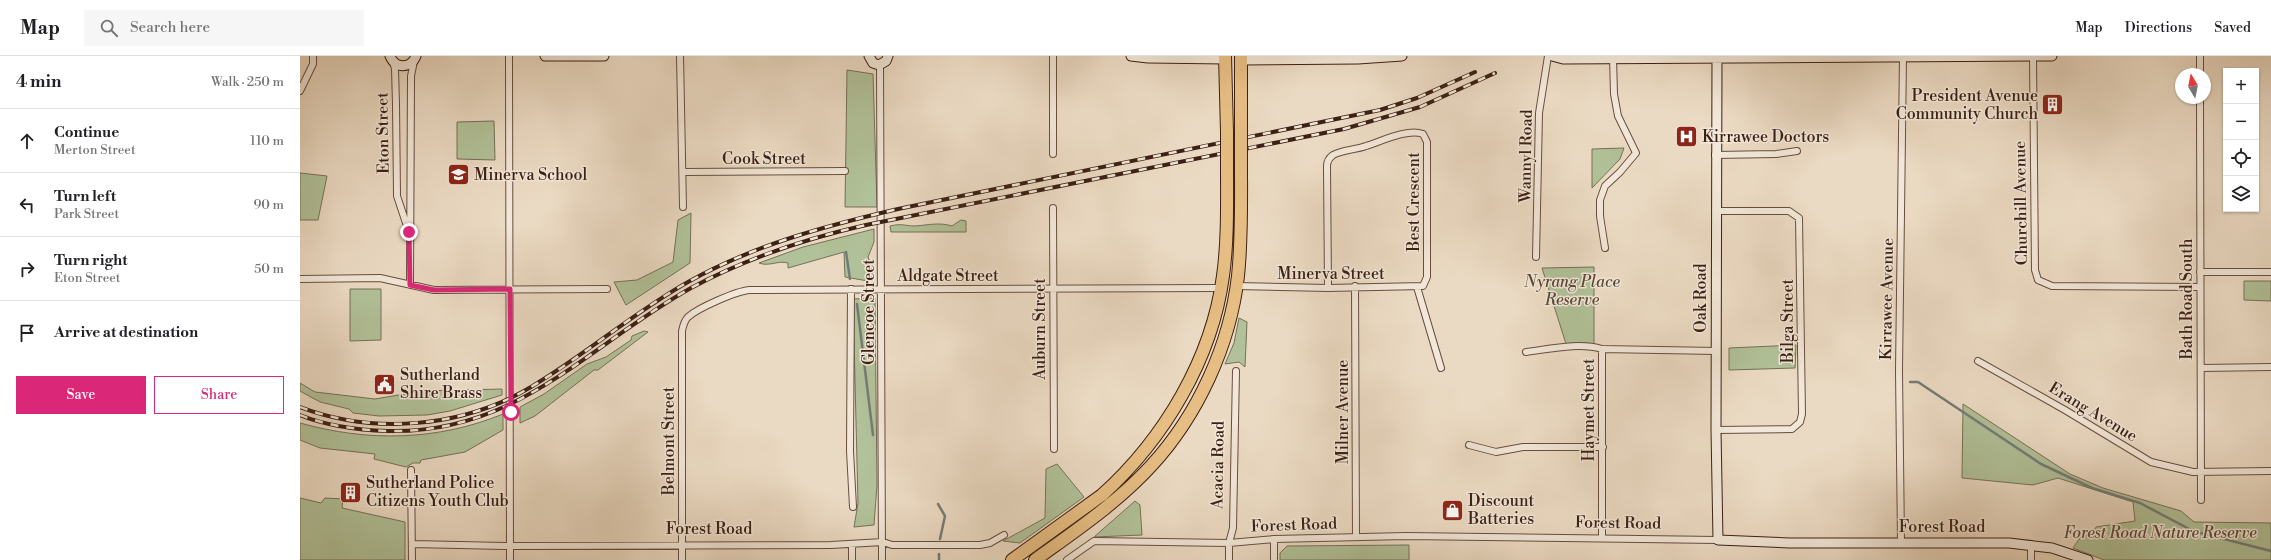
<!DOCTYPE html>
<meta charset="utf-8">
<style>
:root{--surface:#fff;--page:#f6f6f6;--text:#202124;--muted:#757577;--line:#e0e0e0;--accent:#db2777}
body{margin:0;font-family:"Libre Bodoni",serif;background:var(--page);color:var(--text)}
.controls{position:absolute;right:12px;top:12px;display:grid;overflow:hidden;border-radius:0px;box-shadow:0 1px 3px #0004}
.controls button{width:36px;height:36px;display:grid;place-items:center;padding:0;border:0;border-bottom:1px solid var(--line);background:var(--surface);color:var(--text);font:20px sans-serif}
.compass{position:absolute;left:1875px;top:12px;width:36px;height:36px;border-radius:50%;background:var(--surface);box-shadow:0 1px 3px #0004;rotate:350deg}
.stop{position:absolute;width:12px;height:12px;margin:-9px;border:3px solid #db2777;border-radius:50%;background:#fff}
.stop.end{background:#db2777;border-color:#fff;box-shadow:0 1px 4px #0008}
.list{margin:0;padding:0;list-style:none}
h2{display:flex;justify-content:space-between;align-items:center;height:52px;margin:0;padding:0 16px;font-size:17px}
h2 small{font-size:13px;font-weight:400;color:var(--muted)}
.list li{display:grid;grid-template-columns:26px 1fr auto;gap:12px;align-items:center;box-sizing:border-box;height:64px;padding:0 16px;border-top:1px solid var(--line)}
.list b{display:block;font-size:15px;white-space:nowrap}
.list p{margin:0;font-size:13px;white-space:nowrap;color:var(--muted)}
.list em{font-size:13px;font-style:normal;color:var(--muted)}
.actions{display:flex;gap:8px;padding:12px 16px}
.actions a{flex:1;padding:9px 0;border:1px solid var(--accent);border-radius:0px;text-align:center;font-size:14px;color:var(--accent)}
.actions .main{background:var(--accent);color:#fff}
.icon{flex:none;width:22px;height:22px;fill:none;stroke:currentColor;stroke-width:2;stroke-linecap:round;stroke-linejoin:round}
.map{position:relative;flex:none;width:1971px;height:504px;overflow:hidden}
header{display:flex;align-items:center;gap:24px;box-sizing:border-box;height:56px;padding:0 20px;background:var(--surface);border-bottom:1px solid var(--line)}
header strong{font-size:19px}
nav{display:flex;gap:22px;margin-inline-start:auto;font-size:14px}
.search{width:280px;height:36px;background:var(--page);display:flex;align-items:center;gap:10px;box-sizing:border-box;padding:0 14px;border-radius:0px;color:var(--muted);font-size:15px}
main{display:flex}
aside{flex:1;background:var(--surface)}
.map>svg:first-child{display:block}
.green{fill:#b1c199;stroke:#767057}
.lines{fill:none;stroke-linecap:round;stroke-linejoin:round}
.stream{stroke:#747c77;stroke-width:2.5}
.street-casing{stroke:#684e40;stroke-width:8}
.secondary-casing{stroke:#3c2015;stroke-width:11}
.highway-casing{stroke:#3c2015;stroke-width:14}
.street{stroke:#f2e7d8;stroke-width:6}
.secondary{stroke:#f2e7d8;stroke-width:9}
.highway{stroke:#e6bd82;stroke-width:12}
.rail-casing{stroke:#3c2015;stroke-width:4}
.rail{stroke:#f2e7d8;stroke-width:2.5;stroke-dasharray:8;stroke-linecap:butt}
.highway-bridge-casing{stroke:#3c2015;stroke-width:14;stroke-linecap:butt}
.highway-bridge{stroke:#e6bd82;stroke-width:12}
.route{stroke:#db2777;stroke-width:5}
.labels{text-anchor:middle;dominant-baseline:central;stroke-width:3;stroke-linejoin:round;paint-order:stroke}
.poi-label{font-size:16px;fill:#3c2015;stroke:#f2e7d8;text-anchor:start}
.street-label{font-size:16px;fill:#3c2015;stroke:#f2e7d8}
.park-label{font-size:16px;font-style:italic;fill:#594836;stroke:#f2e7d8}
</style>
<header>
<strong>Map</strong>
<div class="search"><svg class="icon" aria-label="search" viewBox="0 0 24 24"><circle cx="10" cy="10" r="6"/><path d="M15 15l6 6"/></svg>Search here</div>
<nav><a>Map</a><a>Directions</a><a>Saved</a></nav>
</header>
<main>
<aside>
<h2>4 min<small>Walk · 250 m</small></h2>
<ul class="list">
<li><svg class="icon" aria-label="ahead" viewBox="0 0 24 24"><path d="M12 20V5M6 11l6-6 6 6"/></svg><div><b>Continue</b><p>Merton Street</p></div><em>110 m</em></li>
<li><svg class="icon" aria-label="left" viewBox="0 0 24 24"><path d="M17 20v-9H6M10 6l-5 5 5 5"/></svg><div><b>Turn left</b><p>Park Street</p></div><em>90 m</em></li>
<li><svg class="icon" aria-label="right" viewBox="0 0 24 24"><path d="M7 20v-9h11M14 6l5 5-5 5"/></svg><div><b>Turn right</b><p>Eton Street</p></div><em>50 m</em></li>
<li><svg class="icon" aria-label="arrive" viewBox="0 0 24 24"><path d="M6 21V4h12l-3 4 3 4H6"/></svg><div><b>Arrive at destination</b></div></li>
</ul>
<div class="actions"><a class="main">Save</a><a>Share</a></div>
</aside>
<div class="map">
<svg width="1971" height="504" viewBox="0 0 1971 504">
<rect width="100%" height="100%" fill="#ebdac3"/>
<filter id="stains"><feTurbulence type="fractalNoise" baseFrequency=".005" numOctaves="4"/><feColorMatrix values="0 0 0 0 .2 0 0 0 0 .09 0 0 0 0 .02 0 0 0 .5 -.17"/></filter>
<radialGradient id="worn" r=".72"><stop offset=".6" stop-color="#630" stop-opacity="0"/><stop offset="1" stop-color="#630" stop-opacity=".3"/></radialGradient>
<path class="green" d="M547 14 573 18 577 151H545Z
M194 65 195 104 157 103V66Z
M1324 92 1320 103 1292 132V93Z
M0 117 27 120 18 164H0Z
M391 157 390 207 326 249 314 226 337 224 373 206 378 164Z
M661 164 666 165V176H591L590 170C603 167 604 170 615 170 629 169 639 166 652 170Z
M574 173V186L568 201 572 211 573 219 568 225 545 221 544 196 488 212V207C478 204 469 211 459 207L503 191Z
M1294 211V291H1267L1242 212Z
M1944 225H1971V245L1944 244Z
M50 233H81V284L50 285Z
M575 242 577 429 574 469 554 471 558 447 553 243Z
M939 262 947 266 945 311 939 306 925 308 934 287Z
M344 275 348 276 298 314H294L235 360 220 367V351L244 338 287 308 306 301 331 284 332 280Z
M1496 289 1495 312 1429 314V292Z
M0 327 15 336 75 343 122 335 202 333V339L150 355 127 359 79 360 53 357 49 353 20 346 0 335Z
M1663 348 1770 418 1803 432 1881 455 1894 466 1971 467V504H1804L1773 492 1782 479 1792 480 1796 471 1835 465 1833 446 1758 422 1733 429 1662 422Z
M203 358V374L165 396 121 404 120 407H113L106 411 74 403 75 398 20 392 0 384V367C68 386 137 385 203 358Z
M757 408 784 441 720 487 703 485 745 462 746 413Z
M0 442 21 447 25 442 43 443 42 452 105 466V504H0Z
M835 445 840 449 842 479 794 481Z
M1109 489V504H980V497L987 490Z"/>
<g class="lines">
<path class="stream" d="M546 196 550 223
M557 248 573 379
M1610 326H1618L1741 408 1792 432 1840 447 1893 475 1971 495
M638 448 645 460 640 483
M639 504V498"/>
<defs>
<path id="street" d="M209 0 210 504
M380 0 383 151
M753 0V98
M1733 0 1735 214 1738 224 1752 230 1900 231
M93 6 95 13 96 48 97 140 108 173
M580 9 582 504
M1900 18V0
M0 35 13 8V0
M1900 42 1901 444
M1415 99 1476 98 1497 95
M383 116 545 115
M753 152 754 393
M1305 192 1300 160V144L1305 130 1320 116 1336 97 1318 60 1314 38 1313 1
M1236 201 1239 57 1248 0
M1900 216H1971
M0 223 80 222 134 234 307 233
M110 229 111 20 114 5
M936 230 1028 232 1123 230 1127 221V86L1123 78C1107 72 1080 86 1066 90 1055 94 1042 94 1033 99 1029 102 1027 105 1027 110L1028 232
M1055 230 1056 481
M1117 231 1141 312
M551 233 550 395 553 451
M1226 296C1250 293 1279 286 1302 293
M1678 305 1765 354 1851 406 1893 416 1971 415
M1901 312 1971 311
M1416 374 1492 373 1500 366 1502 358 1499 162 1489 155H1416
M1169 389 1196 396 1223 391H1303
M111 414 112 504
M1302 481V293L1416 295
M974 483V504
M1601 486 1599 315 1603 0
M112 488 205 490 531 489 583 486 592 489H680L690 487 704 479
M552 488V504
M382 504V275C383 270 384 265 388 261 398 252 436 235 450 234L921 232
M767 504 794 485 929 487 974 483 1106 480 1418 484
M929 504V487L933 472 936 315
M1731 504V488"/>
<path id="secondary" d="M90 0C95 13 111 13 116 0
M245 0H304
M569 0 573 7 579 9 586 5 588 0
M831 0 848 2 926 3
M1252 0 1263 3 1752 0
M1417 0 1416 374 1418 484 1489 487H1709L1752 492 1788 504
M941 4 1058 3 1102 0"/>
<path id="highway" d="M925 0 927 76
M941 0V73
M712 504 802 439C864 383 912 303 923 220 928 184 927 147 927 111
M735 504C775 475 817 447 851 410 898 359 930 289 938 220 942 182 941 145 941 107"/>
</defs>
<use href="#street" class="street-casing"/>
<use href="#secondary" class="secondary-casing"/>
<use href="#highway" class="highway-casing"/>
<use href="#street" class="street"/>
<use href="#secondary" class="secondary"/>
<use href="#highway" class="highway"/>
<defs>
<path id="rail" d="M0 351C74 379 162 372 231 331 285 299 333 257 388 226 454 189 525 170 598 153L1080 54 1117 42 1175 16
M0 359C27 370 59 374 88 375 218 378 287 290 391 232 447 202 504 183 566 169L1044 73 1120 51 1195 17"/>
</defs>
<use href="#rail" class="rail-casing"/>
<use href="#rail" class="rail"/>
<defs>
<path id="highway-bridge" d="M941 73V107
M927 76V111"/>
</defs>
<use href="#highway-bridge" class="highway-bridge-casing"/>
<use href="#highway-bridge" class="highway-bridge"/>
</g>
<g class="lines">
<path class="route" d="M109 176 110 229 134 234 210 233 211 356"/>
</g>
<defs>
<symbol id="building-square" viewBox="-11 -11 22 22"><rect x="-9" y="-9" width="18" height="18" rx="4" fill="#8f2418" stroke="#f2e7d8"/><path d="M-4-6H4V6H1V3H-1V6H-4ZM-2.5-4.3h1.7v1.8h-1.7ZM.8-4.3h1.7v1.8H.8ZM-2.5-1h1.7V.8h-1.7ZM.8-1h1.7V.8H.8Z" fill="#fff"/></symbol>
<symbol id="hospital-square" viewBox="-11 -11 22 22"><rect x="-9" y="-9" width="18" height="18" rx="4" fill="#8f2418" stroke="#f2e7d8"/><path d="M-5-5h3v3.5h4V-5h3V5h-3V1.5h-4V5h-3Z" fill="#fff"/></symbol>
<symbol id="school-square" viewBox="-11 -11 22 22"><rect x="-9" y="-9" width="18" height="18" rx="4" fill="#8f2418" stroke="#f2e7d8"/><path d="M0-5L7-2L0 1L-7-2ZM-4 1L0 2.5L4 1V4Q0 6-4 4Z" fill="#fff"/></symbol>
<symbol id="civic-square" viewBox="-11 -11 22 22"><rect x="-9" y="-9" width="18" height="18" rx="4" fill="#8f2418" stroke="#f2e7d8"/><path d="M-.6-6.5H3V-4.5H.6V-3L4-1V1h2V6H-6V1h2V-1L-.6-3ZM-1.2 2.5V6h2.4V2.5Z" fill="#fff"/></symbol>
<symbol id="shop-square" viewBox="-11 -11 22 22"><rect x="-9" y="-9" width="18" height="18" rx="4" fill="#8f2418" stroke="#f2e7d8"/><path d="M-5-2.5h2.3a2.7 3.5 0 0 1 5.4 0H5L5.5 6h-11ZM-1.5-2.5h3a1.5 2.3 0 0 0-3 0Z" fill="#fff"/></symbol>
</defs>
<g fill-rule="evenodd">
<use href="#building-square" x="1740" y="36" width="25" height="25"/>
<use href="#hospital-square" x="1374" y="68" width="25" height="25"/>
<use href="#school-square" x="146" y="106" width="25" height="25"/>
<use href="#civic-square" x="72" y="316" width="25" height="25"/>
<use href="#building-square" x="38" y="424" width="25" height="25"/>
<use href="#shop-square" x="1140" y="442" width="25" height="25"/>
</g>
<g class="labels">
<g class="poi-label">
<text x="1738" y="40" text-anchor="end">President Avenue<tspan x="1738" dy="18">Community Church</tspan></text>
<text x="1402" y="81">Kirrawee Doctors</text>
<text x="174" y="119">Minerva School</text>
<text x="100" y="319">Sutherland<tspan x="100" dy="18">Shire Brass</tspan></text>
<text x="66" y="427">Sutherland Police<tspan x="66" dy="18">Citizens Youth Club</tspan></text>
<text x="1168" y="445">Discount<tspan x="1168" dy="18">Batteries</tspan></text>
</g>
<g class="street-label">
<text transform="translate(83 77) rotate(-91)">Eton Street</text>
<text transform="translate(1226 100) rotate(-89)">Wannyl Road</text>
<text x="464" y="103">Cook Street</text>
<text transform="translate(1114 146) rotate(-90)">Best Crescent</text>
<text transform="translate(1721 147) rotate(-91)">Churchill Avenue</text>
<text x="1031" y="218">Minerva Street</text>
<text x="648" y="220">Aldgate Street</text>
<text transform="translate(1401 242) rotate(-90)">Oak Road</text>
<text transform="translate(1587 243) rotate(-89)">Kirrawee Avenue</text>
<text transform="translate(1887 243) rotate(-90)">Bath Road South</text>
<text transform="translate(569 256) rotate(-90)">Glencoe Street</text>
<text transform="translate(1488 265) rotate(-90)">Bilga Street</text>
<text transform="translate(740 273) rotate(-90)">Auburn Street</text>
<text transform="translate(1289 354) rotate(-90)">Haymet Street</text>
<text transform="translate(1043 356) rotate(-90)">Milner Avenue</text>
<text transform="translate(1793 356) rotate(31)">Erang Avenue</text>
<text transform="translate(369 385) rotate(-90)">Belmont Street</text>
<text transform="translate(918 409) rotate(-89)">Acacia Road</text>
<text transform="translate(1318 467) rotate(1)">Forest Road</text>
<text transform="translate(994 469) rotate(-2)">Forest Road</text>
<text x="1642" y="471">Forest Road</text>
<text x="409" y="473">Forest Road</text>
</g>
<g class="park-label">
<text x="1272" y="226">Nyrang Place<tspan x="1272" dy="18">Reserve</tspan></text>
<text x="1860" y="477">Forest Road Nature Reserve</text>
</g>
</g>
<rect width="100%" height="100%" filter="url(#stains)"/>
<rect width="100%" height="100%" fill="url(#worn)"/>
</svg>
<div class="controls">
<button>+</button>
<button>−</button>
<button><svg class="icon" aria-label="locate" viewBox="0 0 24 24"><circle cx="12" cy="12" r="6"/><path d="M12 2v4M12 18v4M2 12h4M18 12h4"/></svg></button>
<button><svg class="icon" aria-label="layers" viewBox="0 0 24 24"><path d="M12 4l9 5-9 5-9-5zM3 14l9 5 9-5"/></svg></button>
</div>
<svg class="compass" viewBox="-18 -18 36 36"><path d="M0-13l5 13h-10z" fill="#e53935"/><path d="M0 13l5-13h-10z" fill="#757577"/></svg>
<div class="stop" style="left:211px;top:356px"></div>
<div class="stop end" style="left:109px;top:176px"></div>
</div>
</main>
